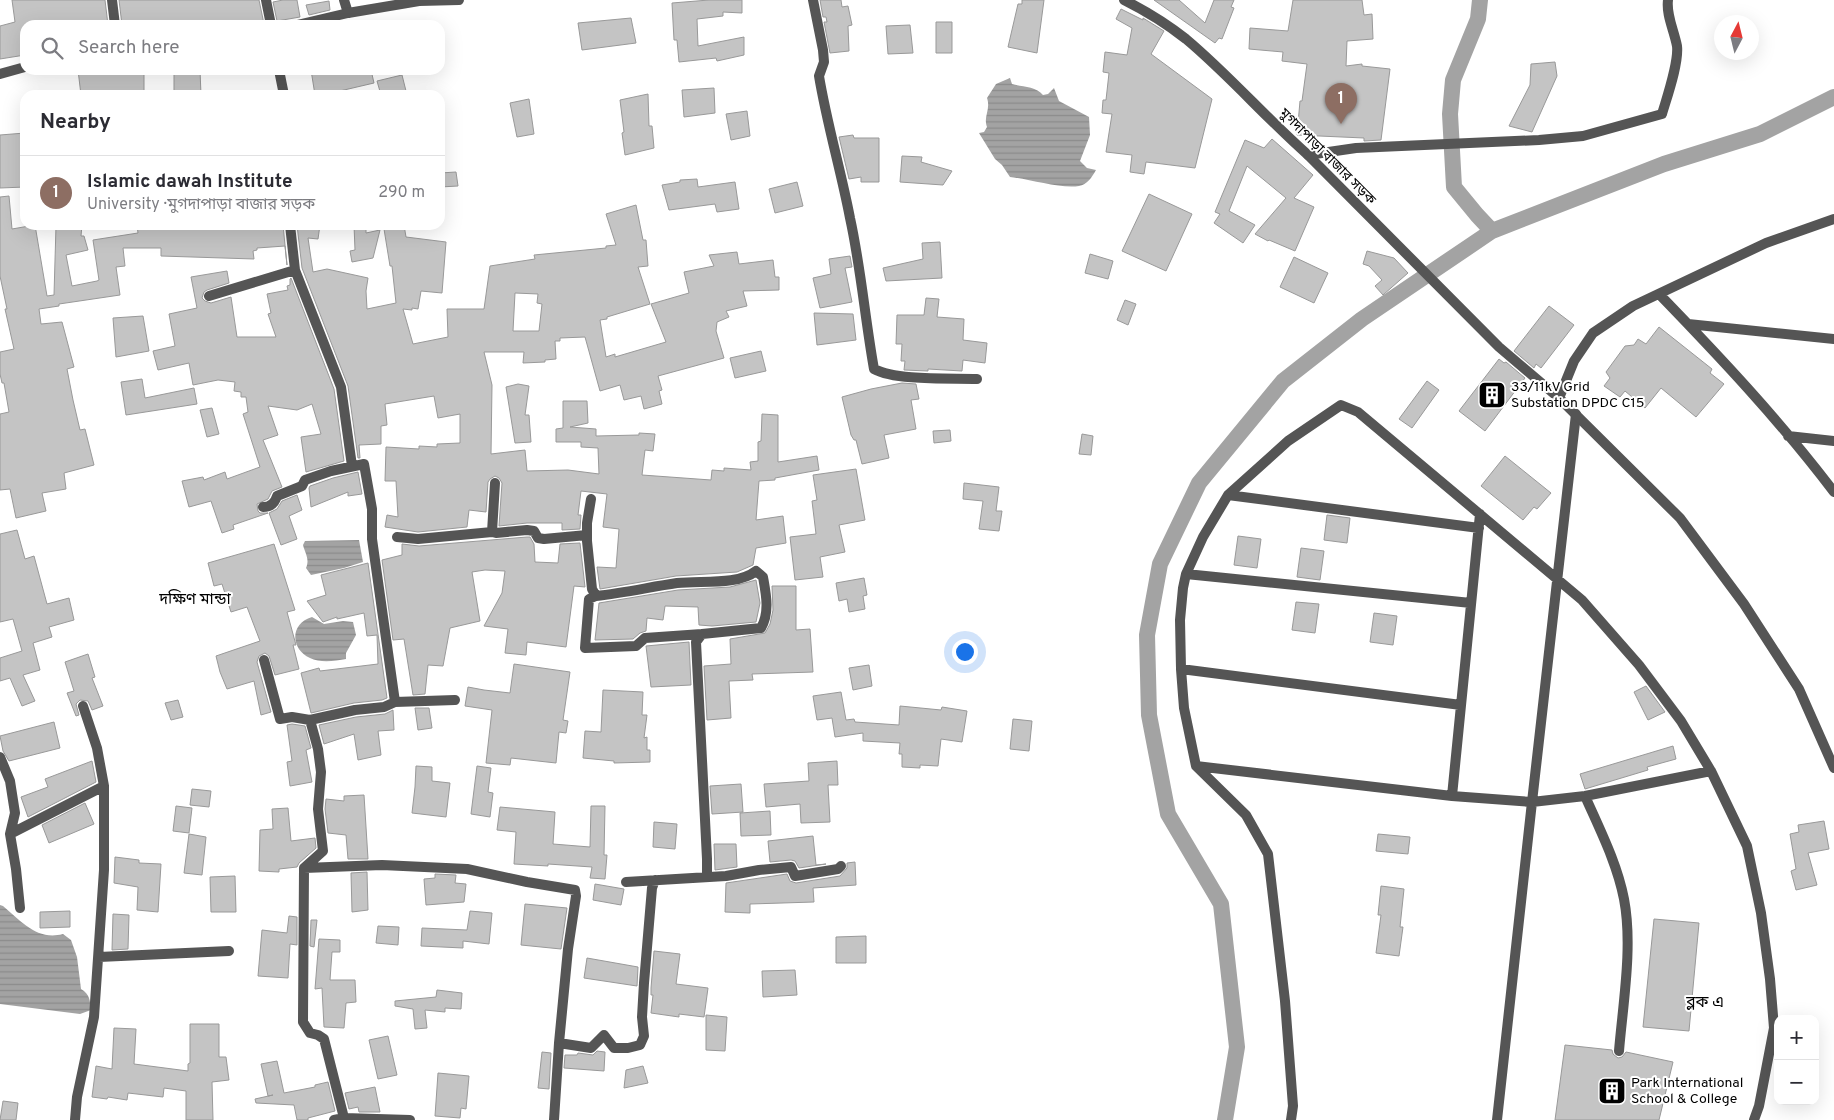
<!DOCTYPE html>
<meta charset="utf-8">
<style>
:root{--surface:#fff;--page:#f2f2f3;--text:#2b2b33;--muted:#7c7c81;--line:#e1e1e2;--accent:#2563eb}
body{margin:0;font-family:Overpass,"Noto Sans Bengali",sans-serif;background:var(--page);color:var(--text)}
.controls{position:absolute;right:15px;bottom:15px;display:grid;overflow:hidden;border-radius:10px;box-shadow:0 5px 20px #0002}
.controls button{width:45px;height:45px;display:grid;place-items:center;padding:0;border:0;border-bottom:1px solid var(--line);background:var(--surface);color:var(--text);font:25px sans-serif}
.compass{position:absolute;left:1714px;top:15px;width:45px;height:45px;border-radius:50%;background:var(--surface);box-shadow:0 5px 20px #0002;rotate:7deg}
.you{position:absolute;left:964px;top:651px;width:18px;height:18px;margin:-12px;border:4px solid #fff;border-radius:50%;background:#1a73e8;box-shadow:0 0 0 8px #1a73e833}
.badge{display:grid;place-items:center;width:32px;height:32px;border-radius:50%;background:var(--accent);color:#fff;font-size:16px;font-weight:700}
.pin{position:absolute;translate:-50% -41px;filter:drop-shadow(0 1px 2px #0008)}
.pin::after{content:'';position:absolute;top:26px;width:18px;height:15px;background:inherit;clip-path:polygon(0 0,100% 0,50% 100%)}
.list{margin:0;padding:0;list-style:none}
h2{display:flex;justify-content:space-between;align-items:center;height:65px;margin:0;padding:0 20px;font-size:21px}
h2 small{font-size:16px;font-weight:400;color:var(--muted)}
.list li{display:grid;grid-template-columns:32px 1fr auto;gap:15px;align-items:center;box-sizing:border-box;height:75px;padding:0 20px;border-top:1px solid var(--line)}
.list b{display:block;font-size:19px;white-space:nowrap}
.list p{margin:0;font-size:16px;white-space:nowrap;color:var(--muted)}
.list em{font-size:16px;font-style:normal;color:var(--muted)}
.icon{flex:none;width:28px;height:28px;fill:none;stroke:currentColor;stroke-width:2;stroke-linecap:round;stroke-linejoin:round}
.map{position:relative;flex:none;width:1834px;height:1120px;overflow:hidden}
.search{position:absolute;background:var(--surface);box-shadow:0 5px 20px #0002;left:20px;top:20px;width:425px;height:55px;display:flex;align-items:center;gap:12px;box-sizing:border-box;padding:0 18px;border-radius:15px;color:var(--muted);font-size:19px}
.panel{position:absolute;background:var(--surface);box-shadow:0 5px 20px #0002;left:20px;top:90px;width:425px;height:140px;border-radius:15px}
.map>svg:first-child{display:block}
.water{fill:url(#water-rules)}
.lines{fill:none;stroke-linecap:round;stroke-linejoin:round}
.canal{stroke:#a3a3a3;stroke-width:16}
.building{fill:#c4c4c4;stroke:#999;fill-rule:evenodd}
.minor{stroke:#555;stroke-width:10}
.tertiary{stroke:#555;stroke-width:10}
.labels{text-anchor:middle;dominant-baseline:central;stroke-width:4;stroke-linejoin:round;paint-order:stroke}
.street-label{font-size:14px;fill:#000;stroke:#fff}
.poi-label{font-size:14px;fill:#000;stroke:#fff;text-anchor:start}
.quarter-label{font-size:16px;fill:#000;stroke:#fff}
</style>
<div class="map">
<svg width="1834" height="1120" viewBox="0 0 1834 1120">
<defs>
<pattern id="water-rules" width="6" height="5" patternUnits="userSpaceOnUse" patternTransform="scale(1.25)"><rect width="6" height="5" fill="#a3a3a3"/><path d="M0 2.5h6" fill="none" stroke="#8b8b8b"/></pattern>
</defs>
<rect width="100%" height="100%" fill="#fff"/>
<path class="water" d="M1010 78 1012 84C1022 87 1036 86 1043 95L1048 94 1054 88 1059 101 1089 117 1090 135 1080 161 1087 168 1096 170C1092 177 1087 185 1079 186 1061 189 1029 179 1010 177L1002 165 995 159 979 133 984 132 987 127C983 116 991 110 987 98L996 84Z
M359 540 363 562 344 568 311 575 306 568C310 559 305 553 303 545L305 541Z
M312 617 324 624 343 621 353 622 356 635 346 653V659C335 661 320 663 310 658 290 649 290 623 312 617Z
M0 905 3 906C21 921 37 941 63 934L71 940 77 957 81 989C90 994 90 1001 91 1010L80 1014 0 1004Z"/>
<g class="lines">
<path class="canal" d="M1480 0 1478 19 1453 80 1450 114 1454 187 1477 215 1492 231
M1225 1120 1237 1047 1221 904 1168 814 1149 715 1147 635 1160 564 1199 483 1283 381 1362 319 1492 231 1664 164 1760 134 1834 97"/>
</g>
<path class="building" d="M12 0H105L108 25H25V55L0 59V26L15 22Z
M119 0H259L264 24 122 25Z
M283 0H297L300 17 277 21 273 2Z
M709 0H742V13L723 12V16L697 19 698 46 744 37V55L717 61 716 58 679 62 677 40H674L672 3Z
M820 0H841L842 7 848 6 852 25 848 26 849 51 830 53 824 22H827L826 17H823Z
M1022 0H1044L1037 53 1008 47 1018 4H1022Z
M1154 0H1179L1205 23 1214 0H1234L1231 7 1234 8 1222 39 1219 38 1215 43Z
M1293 0H1362L1364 15 1372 14 1373 39 1347 41 1346 66 1362 64V66L1390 69 1381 140 1364 141V138L1297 135 1300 101H1302L1307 64 1282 61 1283 52 1249 49 1250 28 1288 31Z
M329 1 330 10 309 15 306 5Z
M1121 9 1143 20V18L1164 31 1151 54 1212 99 1195 168 1146 162 1144 174 1130 172 1132 155 1106 152 1112 114 1102 113 1103 100H1106L1109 73 1103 72 1105 52 1127 55 1132 28 1116 19Z
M631 18 636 43 582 50 578 23Z
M936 22H952V53H936Z
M910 25 913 53 888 54 886 26Z
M1555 62 1557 76 1532 132 1509 126 1530 85 1531 64Z
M78 70H144V95H81Z
M174 70H200L201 95H174Z
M311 70H371L374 83 327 94V95H315Z
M402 75 407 95H381L377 81Z
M714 88 715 113 684 117 682 90Z
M648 94 649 126H652L654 148 625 155 622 133 624 132 620 100Z
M529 99 534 134 517 137 510 103Z
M747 111 750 136 731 140 726 114Z
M25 133V187L0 188V135Z
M853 135 854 138H879V182H861V177L849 179 839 137Z
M1272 139 1313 175 1294 198 1314 207 1295 251 1269 240 1268 241 1255 234 1286 198 1247 166 1229 211 1255 225 1243 243 1214 223 1220 214 1215 212 1245 140 1264 148Z
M902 156 922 157 921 162 952 171 943 185 900 182Z
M456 172 458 186 440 187V173Z
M697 179 698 187 735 182 739 209 717 212 715 204 669 210 662 185 680 182V180Z
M797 182 803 206 775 213 769 189Z
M1149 194 1192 214 1166 271 1122 251Z
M9 196 12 229 35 225 47 296 54 295 56 226H61L63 228V225H82L81 236H84L88 250 66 255 72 286 97 281 99 280 93 240 138 233 137 225H283L287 265 285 246 257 248V250L253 251 254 259 161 256V248H123L125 266 116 267 120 295 59 304V306L39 309 41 324 62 322 74 367 67 369 73 400 80 430 85 429 94 465 64 473 66 489 42 493 46 511 16 518 10 489 0 490V414L9 412 4 383H2L0 374V352L14 349 5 309H7L0 276V197Z
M636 205 643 240H646L648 266 638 267 650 304 607 317V319L600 320 606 357 615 354V357L666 342 651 304 689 293 684 272 714 266 709 255 737 252 739 264 773 260 775 277H779V290L743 291 747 306 726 311 729 317 717 322 716 331 724 358 658 376 662 390 659 391 662 404 644 409 641 396 624 400 620 385 600 391 585 337 560 338V341H555L556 359 545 360V362L523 363 524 352H484L492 385 491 454 525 450 527 471 568 470 599 474 598 448 581 447V442H556V429L563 428V401H587L588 423 570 427 596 429V436L639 435V433L655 434 653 451 645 450 642 475 711 480 712 470 724 471V468L751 470 750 462 758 461V442L761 441 762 414 778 415V462L817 456 819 470 775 478V480L759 481 756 520 783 516 786 543 756 548 753 565 737 572 676 576 600 589 597 567 616 568 619 529 603 527 607 494 581 491 578 515H581L580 529 562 530V523H527L499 526 502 483 499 478 495 476 490 479 488 482 486 512 469 510 467 527 418 532 385 527 387 515 398 517 396 481H385L386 447 419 449V446L437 447V444L460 443V414L438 418 434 396 385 404 387 425 381 426V444L359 445 360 458H358L348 386 302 268 297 225H320L318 239 308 238 313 272 327 269 368 278 366 291 367 309 396 303 392 266H390L384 229 404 225 406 237 446 242 442 293 421 291 418 309 412 308V310L403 309 413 344 448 337 447 309H484L490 266 535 259 534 255 606 248V246L616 245 606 214ZM515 293 538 294 537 303 542 304 539 331H513Z
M354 225H366V233L380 230 373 258 352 262 350 251 355 250Z
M940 242 942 278 886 281 883 268 923 259 922 243Z
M1367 251 1394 258 1408 273 1383 295 1375 286 1382 280 1369 266 1363 264Z
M1090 254 1113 261 1108 279 1085 273Z
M850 256 852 267 845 268 852 302 820 308 813 278 831 274 829 259Z
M1294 257 1328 273 1314 303 1280 287Z
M227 271 229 283 207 290 204 292 202 298 205 301 211 303 231 297 237 337H276L268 314 271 313 267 294 288 290 287 286 290 285V279L291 278 334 389 344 461 306 472 301 437 321 434 312 404 297 410 268 406 278 435 263 440 282 487 272 491 268 499 257 504 258 511 260 513H268L233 525 234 529 222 533 211 501 189 507 182 481 203 477 204 480 225 472 227 479 260 467 243 414 248 412 246 397H241V392L234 391 235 382 218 380 193 385 189 363 158 370 153 351 175 346 169 314 197 308 191 277Z
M926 298 939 299 937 317 964 319 963 340 987 343 985 363 963 360 962 371 928 369V371L904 370 905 361H901L902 344H896L897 315H924Z
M1125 300 1136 304 1128 325 1117 320Z
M1549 306 1574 325 1541 368 1536 364 1534 368 1514 351Z
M814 313 853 314 856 340 817 345Z
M143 316 149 351 116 357 113 318Z
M1659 327 1712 369 1710 373 1724 384 1696 417 1661 388 1645 408 1625 391 1620 397 1604 386 1610 378 1606 372 1625 346 1634 345 1638 339 1646 344Z
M761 351 766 371 735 378 730 358Z
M1499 359 1504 363 1506 362 1525 378 1485 431 1459 411Z
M142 379 145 398 194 388 197 404 126 415 121 382Z
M1427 381 1439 390 1412 428 1399 419Z
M902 383 916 384 919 399 911 400 916 429 884 435 889 458 862 464 856 440H854L851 435 842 397 871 389Z
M518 384 529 386 525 415H529L531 442 515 443 506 387Z
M212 408 219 434 207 437 200 410Z
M950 430 951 441 934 443 933 431Z
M1082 434 1093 436 1091 455 1079 454Z
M1505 456 1551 493 1537 509 1534 507 1523 520 1481 486Z
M856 469 865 520 839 525 845 552 820 557 823 577 795 580 790 537 816 534 812 501 817 500 813 475Z
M358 472 362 494 348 496V492L311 507 309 488 310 486 333 478Z
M964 483 999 487 996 511H1002L999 531 979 529 983 501 963 499Z
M297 495 302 510 289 516 297 539 281 545 269 513 277 509 282 501Z
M1327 515 1350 518 1347 543 1324 540Z
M17 530 25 559 34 556 47 604 69 598 74 620 49 627 52 637 33 643 40 670 23 675 35 701 22 706 10 678 0 681V658L22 651 13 619 0 622V534Z
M1238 536 1261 539 1257 568 1234 565Z
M527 537H530L534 544 535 562 558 563 560 544 580 543 585 587 574 586 566 647 527 642 526 655 505 653 508 629 484 626 502 593 505 571 485 570 472 572 480 621 450 628 443 666 428 665 425 694 413 695 404 639 393 640 382 560 402 555V544L419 546Z
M274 544 295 610 287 612 296 645H293L299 669 275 675 269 656 265 653 259 656 257 662 271 712 261 715 254 681 227 689 220 672 216 656 260 641 247 607 231 612 222 584 214 586 208 563Z
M1301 548 1324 551 1320 580 1297 577Z
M368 563 387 698 382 700 354 703 311 713 301 673 319 668 320 671 378 664 377 635 367 636 364 613 337 619V617L323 622 307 601 326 595 321 575Z
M864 578 867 595 863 596 865 609 849 612 847 599 839 601 836 583Z
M756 580 760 603 756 622 712 626 699 625 698 607 665 606 663 620 647 618 646 631 640 633 633 639 595 640 599 603 678 590 730 587Z
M772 586H796V630L810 629 813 672 752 674 753 680 729 681 731 718 707 720 704 666 731 664 730 639 765 633 770 624 773 610Z
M1296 602 1319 604 1315 633 1292 630Z
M1374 613 1397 616 1393 645 1370 642Z
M689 642 691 685 651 687 646 646Z
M88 654 95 677 92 678 103 706 92 710 88 701 80 700 76 704 79 715 76 716 67 693 74 691 65 662Z
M514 664 570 672 563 720 568 721 566 733 559 732 556 763 511 758 510 765 486 763 492 710 465 706 468 687 484 690 510 693Z
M869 665 872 686 853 690 849 668Z
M1646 686 1665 712 1648 720 1634 692Z
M603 690 643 692 642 715H647L644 738 647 737V750H650V762L614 763V761L583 758 585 731 601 732Z
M841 692 846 720 854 719 855 722 899 725 900 706 941 710 942 707 967 711 962 742 941 739 938 766 920 765V768L902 767V754H899L900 743 863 741V733L835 737 832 718 817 720 813 696Z
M178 700 183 717 171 720 165 703Z
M415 708H429L432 728 418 730Z
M393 710 394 730 378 731 381 755 358 760 354 734 324 744 319 725 356 717 385 714Z
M1013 719 1032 721 1029 751 1010 749Z
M54 722 60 748 9 761 3 751 0 736Z
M292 724 305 726 311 748 306 750 312 782 290 786 287 762 292 761 287 725Z
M1673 746 1676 759 1647 767 1648 770 1585 789 1580 774Z
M92 761 96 782 28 817 21 797 48 787 45 779Z
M837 761 838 785H828L830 822 801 823 800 804 766 807 764 784 809 781 808 763Z
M416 766 432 767V781L450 783 446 817 412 813 415 787Z
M477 766 491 768 488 792 493 793 490 817 471 814Z
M741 784 743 812 712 814 710 786Z
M192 789 211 791 209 807 190 805Z
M364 795 368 859H348L346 835 328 833 325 809 326 799 344 801V796Z
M85 803 94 824 49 843 42 825Z
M176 806 192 808 189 833 173 831Z
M591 806H605L604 855H607L605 879 590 878 592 867 548 864V866L514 864 516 832 497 830 500 807 555 812 553 844 590 847Z
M288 808 291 841 315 838 316 848 299 863 297 867 279 869V872L259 871 260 830 273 829 272 809Z
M770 811 771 835 741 836 740 813Z
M1824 821 1829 849 1808 853 1817 885 1796 890 1791 871 1796 869 1790 834 1799 832 1798 825Z
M654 822 677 824 675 849 653 847Z
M189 834 206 837 202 875 184 873Z
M1378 834 1410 837 1408 854 1376 851Z
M813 836 816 865 826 864 799 868 795 861 791 860 770 862 768 841Z
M714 844H736L737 867 715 870Z
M115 857 139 860V863L161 864 158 912 137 910 138 887 114 883Z
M855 862 856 885 813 888 814 902 750 904V913L725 912 726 883 787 874 790 881 796 883 840 876 847 868V863Z
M367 872 368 910 352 912 351 873Z
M435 874 456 875 455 883 466 884 464 902 426 905 424 879 435 878Z
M235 876 236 912H211L210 877Z
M595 884 624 889 621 905 593 900Z
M1381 886 1404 889 1400 927H1403L1399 956 1376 953 1381 915H1378Z
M525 904 567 908 561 949 521 945Z
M70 911V927L40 928V912Z
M470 911 492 913 489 944 463 941V948L421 946 422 928 467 930Z
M113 914 129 915 128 949 112 950Z
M289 916 297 917V945L290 944 288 978 258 976 262 930 287 933Z
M1654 919 1699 923 1689 1031 1643 1027Z
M311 920H317L314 947 310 946Z
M378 926 399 927 398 945 376 943Z
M866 936V963H836V937Z
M319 939 340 940V952H332L330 980H355L356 1002 346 1003 344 1028 324 1027 322 988 315 989Z
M654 951 680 954 676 984 708 988 704 1017 679 1014V1017L651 1013 653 995H651V988Z
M587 958 638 967 637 986 584 978Z
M795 970 797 995 763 997 762 971Z
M437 990 462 993 461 1009 445 1008V1012L425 1010 427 1028 415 1029 413 1009 395 1006V1001L436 997Z
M706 1015 727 1017 725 1051 706 1050Z
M190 1024H219V1057H226L229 1080 212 1082 213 1120H186V1091L164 1088 163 1097 128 1093 127 1100 108 1097 107 1099 92 1097 96 1066 112 1069 114 1028 136 1029 134 1064 188 1071V1064L190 1063Z
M388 1036 397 1075 378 1079 369 1040Z
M1565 1045 1612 1050 1613 1054 1618 1058 1622 1057 1626 1052 1673 1062 1659 1120H1555Z
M597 1051 605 1052 604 1071 564 1068 565 1055H577L578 1053 593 1055Z
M542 1052 551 1053 549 1089 538 1088Z
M277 1061 284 1093 315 1087V1085L328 1082 335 1111 308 1118V1120H297L294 1105 256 1103 255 1099 273 1095 268 1096 261 1064Z
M643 1066 648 1083 624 1088 626 1070Z
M438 1073 469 1076 466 1109 461 1108 460 1118 435 1116Z
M375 1087 380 1112H359L358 1107 349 1109 345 1093Z
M3 1101 18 1103 16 1120H0Z"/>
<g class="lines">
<path class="minor" d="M112 0 115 25
M266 0 271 25
M344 0 348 13
M813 0 823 50 824 62 819 76C827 124 841 171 850 218 861 268 865 319 874 369 896 381 951 378 977 379
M279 70 284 95
M1308 155 1356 148 1539 140 1583 136 1662 114C1667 97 1679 63 1677 46 1674 30 1666 15 1668 0
M290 225 295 270 341 387 352 466
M1659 294C1720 357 1781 422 1834 492
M209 296 295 270
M1688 324 1834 339
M1559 398 1574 361 1593 333 1633 306 1766 243 1834 219
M1576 414 1532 802 1585 796 1711 771
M1788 436 1834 441
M495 483 492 532 496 533 527 530 534 531 538 538 544 539 587 535
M1228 495 1479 528
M591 499 587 523V541L592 589 596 596C624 593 650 587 677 583 700 580 737 586 756 571L763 577C766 594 770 612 761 628L702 634 696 642 707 859V877
M263 507C271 507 275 503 277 496L302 486 305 480 331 471 364 464 372 509V539L395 702 384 707 355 710 310 720 318 749 321 772 318 809 323 851 304 868 303 1022 310 1033 318 1035 324 1039 344 1118 334 1120
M397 537 418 539 492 532
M1186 574 1471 603
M596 596 589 599 585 648 636 646 645 638 702 634
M264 660 280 719 292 717 310 720
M1181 669 1184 708 1196 766 1246 815 1268 854 1285 1001 1293 1106 1291 1120
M395 702 455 700
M1461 705 1181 669 1180 620 1183 588 1186 574 1203 537 1228 495 1288 441 1341 405 1358 412 1582 600 1639 665 1681 721 1711 771 1747 846 1761 913 1770 979 1774 1028 1759 1106 1754 1120
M83 706 97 748 104 786
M0 757 10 781 15 813 10 834
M1196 766 1452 796 1532 802 1497 1120
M1452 796 1480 514
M1585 796C1600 830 1617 863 1624 899 1633 946 1623 1003 1619 1051
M304 868 382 865 467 869 527 882 575 890 576 896 568 949 559 1043 591 1048 604 1035 614 1048H628L640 1045 644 1036 642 1017 644 983 652 888 655 880
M626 882 726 876 759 870 791 867 795 876 838 869 841 866
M20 908 16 869 10 834 104 786V870L94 1017 77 1097 75 1120
M99 957 229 951
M344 1118 410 1120
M554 1120 559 1043"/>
<path class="tertiary" d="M1124 0C1146 11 1167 24 1186 39 1229 75 1266 118 1308 155L1499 347 1559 398 1680 518 1744 604 1799 689 1834 768
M297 25 348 13 419 1 459 0
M0 74 25 67"/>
</g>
<defs>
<symbol id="building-square" viewBox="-11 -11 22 22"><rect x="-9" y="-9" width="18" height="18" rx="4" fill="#000" stroke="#fff"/><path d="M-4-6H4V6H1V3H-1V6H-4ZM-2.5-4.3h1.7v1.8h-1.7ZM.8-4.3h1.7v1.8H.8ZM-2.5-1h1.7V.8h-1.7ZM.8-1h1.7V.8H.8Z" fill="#fff"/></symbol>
</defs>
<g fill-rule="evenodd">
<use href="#building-square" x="1476" y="379" width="32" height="32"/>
<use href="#building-square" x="1596" y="1075" width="32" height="32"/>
</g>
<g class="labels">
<g class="street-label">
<text transform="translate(1327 157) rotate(45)">মুগদাপাড়া বাজার সড়ক</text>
</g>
<g class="poi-label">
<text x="1511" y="387">33/11kV Grid<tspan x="1511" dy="16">Substation DPDC C15</tspan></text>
<text x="1631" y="1083">Park International<tspan x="1631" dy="16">School &amp; College</tspan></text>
</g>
<g class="quarter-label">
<text x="195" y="600">দক্ষিণ মান্ডা</text>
<text x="1705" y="1003">ব্লক এ</text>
</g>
</g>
</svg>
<div class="controls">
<button>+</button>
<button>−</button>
</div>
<svg class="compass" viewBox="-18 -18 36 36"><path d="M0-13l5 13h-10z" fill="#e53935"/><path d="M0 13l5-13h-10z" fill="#7c7c81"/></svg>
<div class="you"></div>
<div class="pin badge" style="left:1341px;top:124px;background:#8d6e63">1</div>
<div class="search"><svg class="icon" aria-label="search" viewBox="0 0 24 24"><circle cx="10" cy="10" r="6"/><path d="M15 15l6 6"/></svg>Search here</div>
<section class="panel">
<h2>Nearby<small></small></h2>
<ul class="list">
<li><span class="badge" style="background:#8d6e63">1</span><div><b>Islamic dawah Institute</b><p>University · মুগদাপাড়া বাজার সড়ক</p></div><em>290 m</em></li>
</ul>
</section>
</div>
